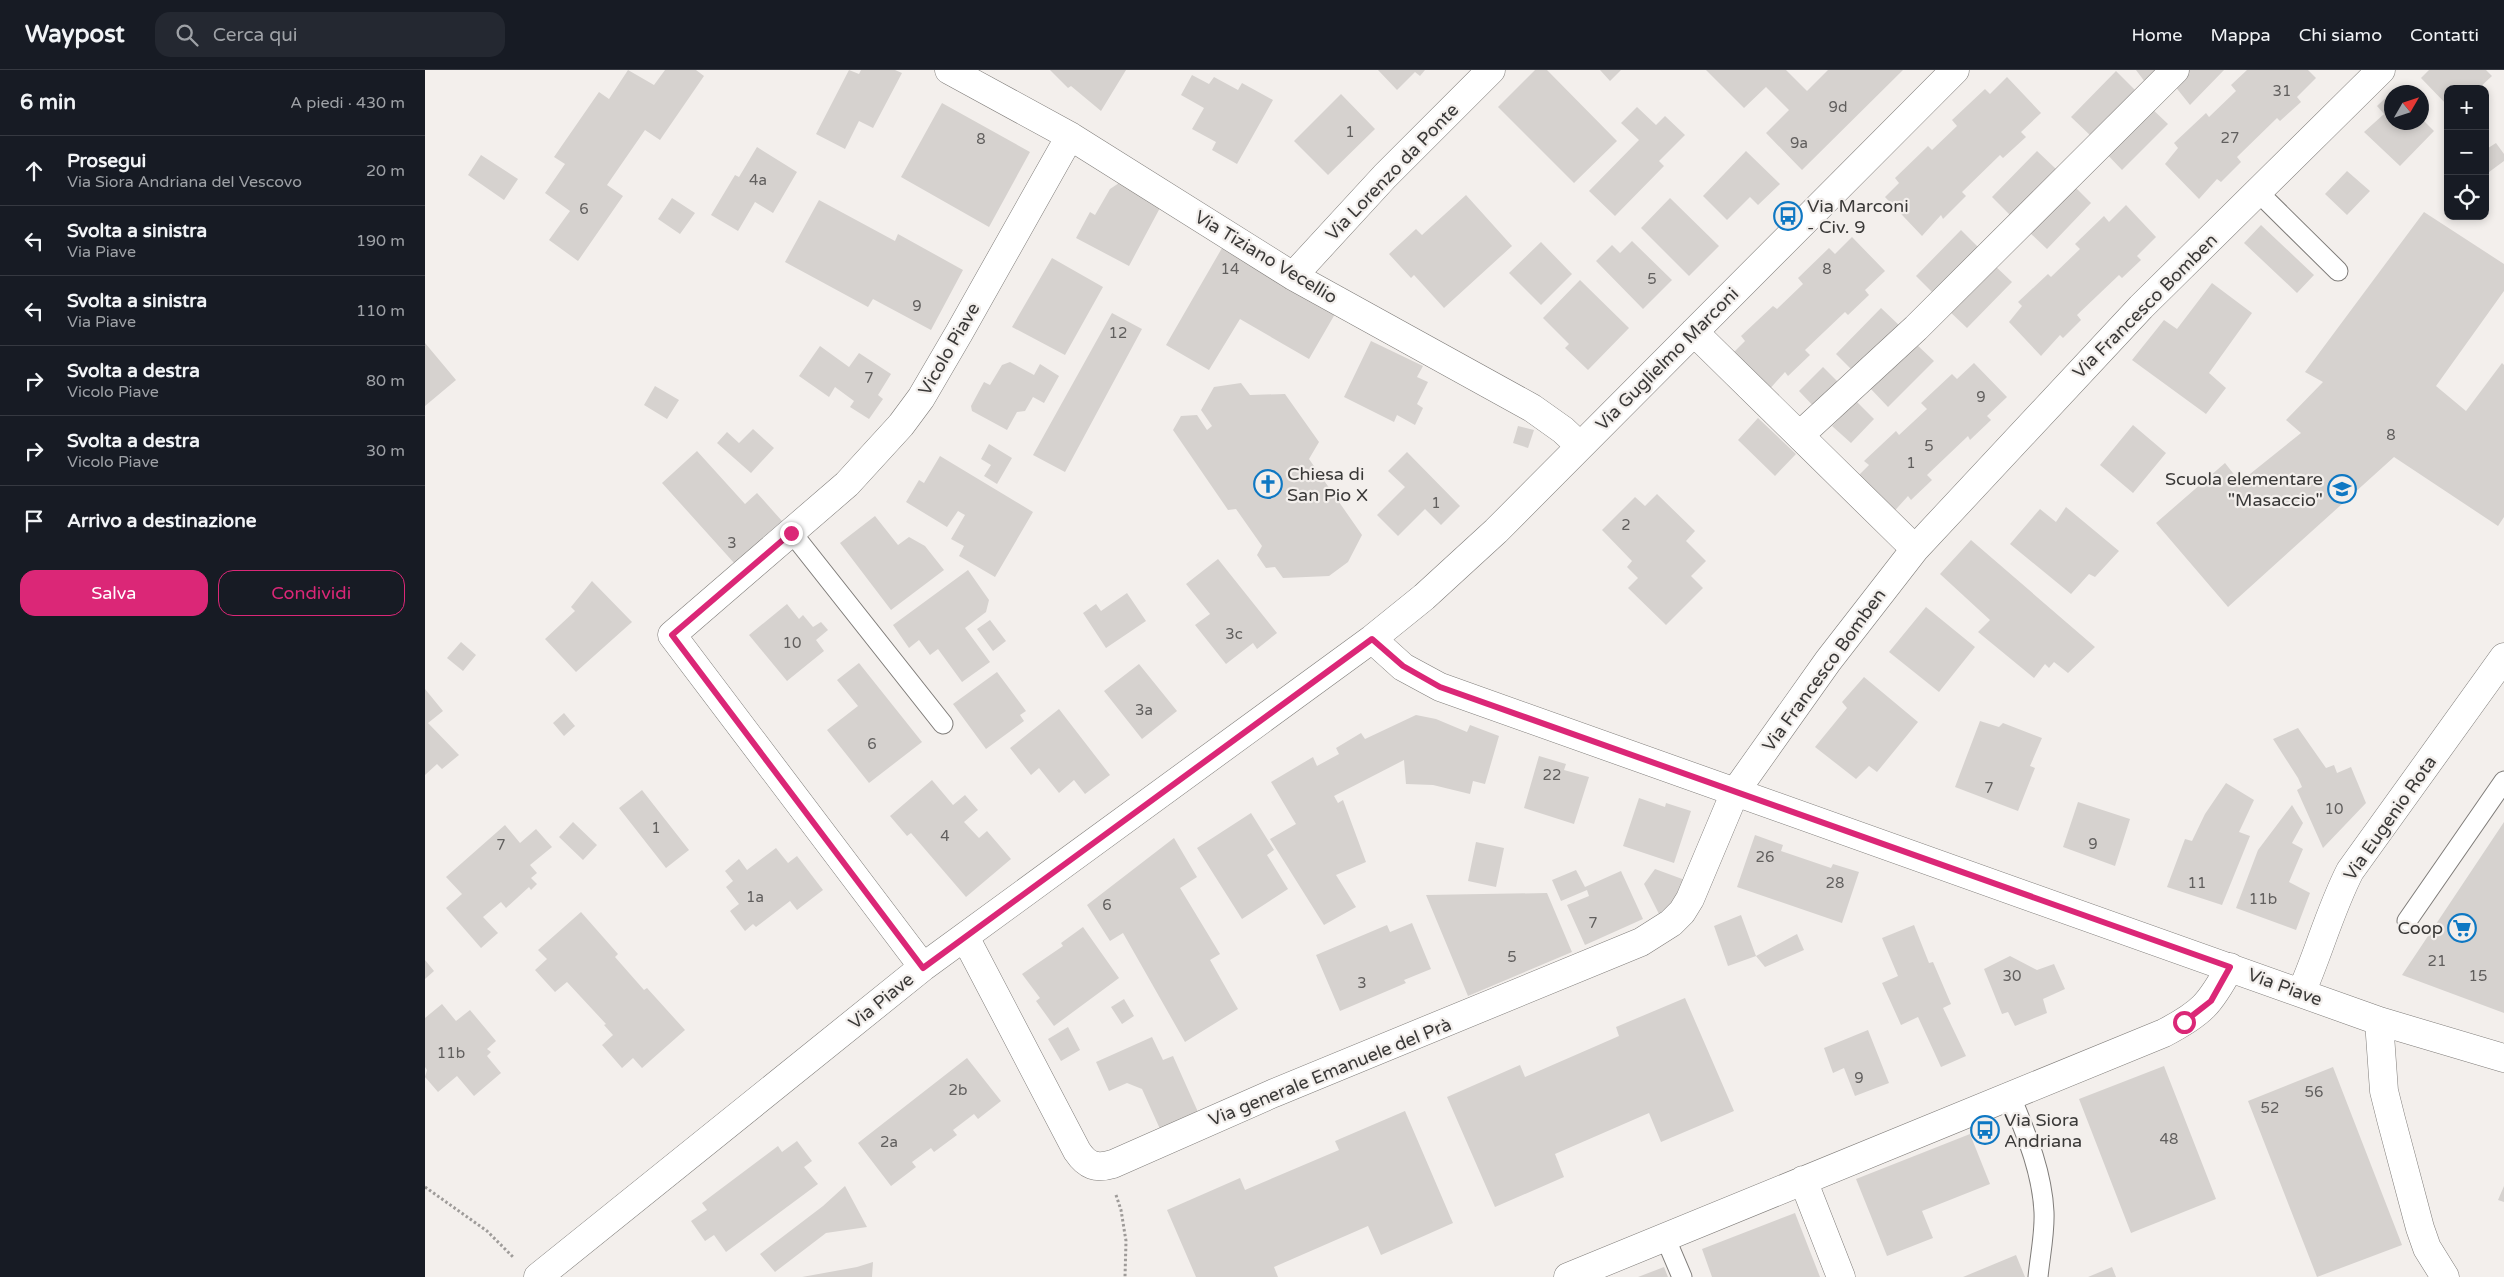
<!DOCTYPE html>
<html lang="it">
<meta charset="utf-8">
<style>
:root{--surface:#171b24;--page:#242831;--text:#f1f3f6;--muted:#9ea1a6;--line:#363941;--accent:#db2777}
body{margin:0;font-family:"Varela Round",sans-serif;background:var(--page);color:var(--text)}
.controls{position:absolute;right:15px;top:15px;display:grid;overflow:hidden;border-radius:10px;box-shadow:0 2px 8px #0003}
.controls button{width:45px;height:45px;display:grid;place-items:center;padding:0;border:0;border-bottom:1px solid var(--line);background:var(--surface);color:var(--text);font:25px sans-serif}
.compass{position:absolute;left:1959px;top:15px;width:45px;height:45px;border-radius:50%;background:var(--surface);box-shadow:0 2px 8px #0003;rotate:51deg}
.stop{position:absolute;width:15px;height:15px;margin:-11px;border:4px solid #db2777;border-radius:50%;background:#fff}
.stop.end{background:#db2777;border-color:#fff;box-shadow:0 1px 5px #0008}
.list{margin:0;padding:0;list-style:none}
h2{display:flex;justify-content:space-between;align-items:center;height:65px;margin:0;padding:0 20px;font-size:21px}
h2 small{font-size:16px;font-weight:400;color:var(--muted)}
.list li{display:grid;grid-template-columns:32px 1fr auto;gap:15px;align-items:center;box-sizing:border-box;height:70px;padding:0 20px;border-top:1px solid var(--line)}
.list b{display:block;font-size:19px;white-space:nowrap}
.list p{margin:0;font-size:16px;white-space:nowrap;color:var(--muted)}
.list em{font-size:16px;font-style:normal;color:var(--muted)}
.actions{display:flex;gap:10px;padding:15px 20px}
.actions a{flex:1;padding:11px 0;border:1px solid var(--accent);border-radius:15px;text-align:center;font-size:18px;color:var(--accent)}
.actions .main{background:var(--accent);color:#fff}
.icon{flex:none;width:28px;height:28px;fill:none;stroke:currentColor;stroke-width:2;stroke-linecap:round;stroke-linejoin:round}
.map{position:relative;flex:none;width:2079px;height:1207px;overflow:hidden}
header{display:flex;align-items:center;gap:30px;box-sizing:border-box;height:70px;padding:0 25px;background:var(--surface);border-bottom:1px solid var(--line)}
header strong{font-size:24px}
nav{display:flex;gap:28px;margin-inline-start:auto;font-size:18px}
.search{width:350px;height:45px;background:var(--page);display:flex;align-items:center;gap:12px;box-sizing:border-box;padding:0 18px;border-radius:15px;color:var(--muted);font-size:19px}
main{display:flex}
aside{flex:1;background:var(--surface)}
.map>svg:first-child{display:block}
.building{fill:#d6d2cf}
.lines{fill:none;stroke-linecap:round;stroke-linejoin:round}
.service-casing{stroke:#7f7c79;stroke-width:21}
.minor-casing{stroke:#7f7c79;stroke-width:29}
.path{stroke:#9e9b99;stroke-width:3;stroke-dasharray:2.5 2.5;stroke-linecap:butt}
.service{stroke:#fff;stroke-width:19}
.minor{stroke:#fff;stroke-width:28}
.route{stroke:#db2777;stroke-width:6}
.labels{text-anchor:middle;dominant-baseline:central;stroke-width:4.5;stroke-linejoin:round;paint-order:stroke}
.number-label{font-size:15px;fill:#615f5e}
.street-label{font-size:18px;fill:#3a3938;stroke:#f3efec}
.poi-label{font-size:18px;fill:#3a3938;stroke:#f3efec;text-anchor:start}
</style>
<header>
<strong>Waypost</strong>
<div class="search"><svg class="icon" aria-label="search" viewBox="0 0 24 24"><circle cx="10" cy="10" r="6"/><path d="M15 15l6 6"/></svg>Cerca qui</div>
<nav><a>Home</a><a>Mappa</a><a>Chi siamo</a><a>Contatti</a></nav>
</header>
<main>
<aside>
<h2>6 min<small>A piedi · 430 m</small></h2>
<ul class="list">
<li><svg class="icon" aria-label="ahead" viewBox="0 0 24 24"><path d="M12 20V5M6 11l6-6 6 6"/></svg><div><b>Prosegui</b><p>Via Siora Andriana del Vescovo</p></div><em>20 m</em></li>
<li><svg class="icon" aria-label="left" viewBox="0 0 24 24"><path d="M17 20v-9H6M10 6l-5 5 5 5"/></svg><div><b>Svolta a sinistra</b><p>Via Piave</p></div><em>190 m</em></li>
<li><svg class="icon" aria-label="left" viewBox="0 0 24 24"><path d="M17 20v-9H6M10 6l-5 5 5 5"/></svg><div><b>Svolta a sinistra</b><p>Via Piave</p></div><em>110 m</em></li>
<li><svg class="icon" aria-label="right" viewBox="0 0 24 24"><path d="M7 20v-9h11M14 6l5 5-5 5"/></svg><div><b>Svolta a destra</b><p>Vicolo Piave</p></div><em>80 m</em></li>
<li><svg class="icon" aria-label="right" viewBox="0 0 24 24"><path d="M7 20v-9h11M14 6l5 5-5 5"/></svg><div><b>Svolta a destra</b><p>Vicolo Piave</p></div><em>30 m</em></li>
<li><svg class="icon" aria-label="arrive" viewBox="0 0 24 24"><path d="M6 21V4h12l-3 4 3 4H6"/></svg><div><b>Arrivo a destinazione</b></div></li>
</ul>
<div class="actions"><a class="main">Salva</a><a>Condividi</a></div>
</aside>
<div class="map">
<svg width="2079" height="1207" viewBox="0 0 2079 1207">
<rect width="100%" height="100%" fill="#f3efec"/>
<path class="building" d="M203 0 229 15 240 0H271L279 6 235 70 220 60 182 115 198 126 153 191 124 170 145 141 120 123 140 94 129 87 174 22 184 29Z
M424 0 434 4 436 0H470L477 3 448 58 434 51 420 79 391 64Z
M625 0H701L676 41 646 16 643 18Z
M953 0H1000L995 6 990 2 972 20Z
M1110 0H1122L1192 71 1149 113 1073 37Z
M1175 0H1196L1185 11Z
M1281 0H1361L1382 21 1403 0H1478L1377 100 1341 63 1364 40 1341 17 1319 38Z
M1711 0H1732L1720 12Z
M1759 0H1799L1765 35 1749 15Z
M1822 0H1883L1891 8 1872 27 1876 32 1855 51 1852 48 1812 87 1816 92 1796 112 1792 109 1774 129 1740 94 1753 78 1749 73 1781 43 1784 47 1811 21 1806 15Z
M2004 0H2061L2067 6 2053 19H2023V36L1996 8Z
M1691 1 1710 20 1666 66 1646 47Z
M767 5 784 14 789 7 813 20 817 13 848 30 812 94 787 80 791 72 767 59 779 38 756 25Z
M1582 7 1616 43 1596 62 1601 67 1578 88 1575 85 1537 122 1541 126 1518 149 1516 145 1497 166 1460 127 1474 113 1470 108 1503 76 1507 80 1532 56 1527 50 1560 19 1565 24Z
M1969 20 1971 22H1966V52H1996V48L2009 61 1975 96 1939 62 1959 44 1952 36Z
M916 24 950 59 903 105 869 71Z
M517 33 605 82 564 157 476 107Z
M1723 35 1743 54 1697 100 1678 80Z
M1212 37 1231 55 1240 46 1260 65 1234 91 1239 96 1190 146 1164 121 1214 70 1196 53Z
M2071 73 2079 84V91L2060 105V80Z
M332 77 372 102 348 143 330 132 313 161 286 145 310 105 314 107Z
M1321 81 1355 114 1333 135 1325 127 1302 150 1278 126Z
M1612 81 1631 99 1586 146 1567 127Z
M56 85 93 109 79 130 43 105Z
M1922 101 1945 121 1922 145 1900 124Z
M694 113 736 136 704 196 651 168 665 142 670 145 685 119Z
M1647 114 1666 133 1622 179 1602 160Z
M1041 125 1087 176 1019 238 989 205 986 208 964 184 991 159 997 165Z
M247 128 270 143 255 164 233 149Z
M1245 128 1294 176 1264 206 1216 158Z
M394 130 470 171 473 164 538 200 506 260 448 229 443 237 360 192Z
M1701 135 1731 167 1712 186 1716 190 1697 208 1694 205 1652 245 1656 250 1638 268 1635 265 1616 286 1584 252 1597 236 1593 232 1623 204 1626 207 1655 179 1650 174 1679 146 1684 152Z
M1999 142 2079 194V221L2011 316 2041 341 2077 293 2079 295V447L2073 456 1969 387 1803 537 1731 453 1800 393 1815 412 1876 363 1861 350 1898 312 1880 302Z
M1836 155 1889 205 1872 223 1819 173Z
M1536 160 1555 179 1510 225 1491 206Z
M1427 167 1460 201 1440 220 1444 225 1423 245 1420 242 1380 280 1385 285 1363 306 1360 302 1341 323 1306 285 1320 271 1316 266 1348 236 1352 239 1378 214 1373 208 1404 178 1410 184Z
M1207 171 1247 210 1218 239 1171 191 1187 175 1195 183Z
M1116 172 1147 204 1116 235 1084 203Z
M797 178 910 244 884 289 815 249 784 300 741 275Z
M627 188 678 217 640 285 587 257Z
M1567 193 1587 212 1542 258 1522 239Z
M1155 210 1204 258 1163 300 1140 278 1144 274 1118 248Z
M1787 213 1827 243 1784 303 1801 318 1781 344 1707 290 1739 250 1752 259Z
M1456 238 1475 256 1430 303 1411 284Z
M687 243 717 259 640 402 608 385Z
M946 271 998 296 992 307 1003 312 992 334 998 338 990 355 972 345 969 352 919 327Z
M1489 272 1509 291 1463 337 1444 317Z
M0 273 31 310 0 336Z
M395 276 424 297 434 283 466 304 453 325 458 329 444 349 425 337 429 331 410 317 404 327 374 306Z
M585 292 609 305 615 294 634 306 619 333 608 327 600 341 592 342 582 360 547 341 546 336 559 312 565 315 577 295Z
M1549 293 1582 327 1562 346 1566 350 1545 370 1543 366 1502 405 1507 410 1486 430 1483 426 1464 447 1429 410 1444 395 1439 391 1471 361 1474 365 1502 339 1496 333 1527 304 1532 309Z
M1398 297 1417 316 1393 341 1374 321Z
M816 313 825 325 860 324 894 372 884 389 937 465 923 492 904 506 858 508 850 497 841 498 832 485 837 476 811 439 803 440 748 360 756 346 772 345 782 360 787 356 776 340 789 317Z
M230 316 254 330 242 349 219 335Z
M1431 331 1449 349 1426 373 1407 356Z
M1333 348 1371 384 1350 406 1313 370Z
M1708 355 1741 383 1708 423 1675 395Z
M1093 356 1109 360 1103 378 1088 373Z
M328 359 349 378 326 403 292 373 302 362 314 373Z
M564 374 587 388 572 414 559 406 566 395 556 389Z
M272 381 320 434 332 423 357 451 310 494 237 413Z
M982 382 1035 436 1016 455 1000 439 973 466 952 445 980 417 963 401Z
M515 386 608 442 570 507 534 486 539 476 526 469 540 445 533 441 522 457 481 432 494 410 499 413Z
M1232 424 1270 461 1261 471 1281 491 1266 506 1278 518 1241 555 1203 518 1213 508 1202 497 1207 491 1177 460 1210 427 1220 436Z
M1641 437 1694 481 1670 507 1664 504 1646 524 1585 474 1615 439 1631 452Z
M450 446 473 475 484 467 500 476 519 500 466 540 415 473Z
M1546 470 1670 577 1643 603 1629 592 1624 598 1620 594 1609 608 1553 562 1565 550 1515 504Z
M793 489 852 563 832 579 828 573 801 594 770 555 785 544 761 514Z
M543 500 564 530 561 542 540 558 565 592 537 612 513 579 505 585 494 570 484 578 468 555Z
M167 511 207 552 151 602 120 569 150 541 146 537Z
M702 523 721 551 681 578 658 543 671 534 676 541Z
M362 534 374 549 378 545 388 557 396 552 403 560 391 570 399 581 362 611 324 565Z
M1501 537 1550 577 1514 622 1464 582Z
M565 550 581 571 568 581 552 559Z
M36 572 51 585 38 601 22 588Z
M434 593 497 672 444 713 402 660 433 636 412 610Z
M714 594 752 641 717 669 679 621Z
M572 602 601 641 595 645 599 651 561 679 528 634Z
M1439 607 1493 652 1452 702 1444 696 1431 709 1390 677 1422 638 1417 632Z
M0 619 18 641 3 653 34 685 17 699 12 694 0 705Z
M634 639 685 705 660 724 649 710 634 723 614 698 606 705 585 678Z
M139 643 150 656 139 666 128 653Z
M991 645 1011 649 1042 662 1045 655 1074 666 1060 714 1048 711 1045 724 1008 715 981 714 979 690 909 726 913 733 918 730 941 792 911 805 931 837 899 855 845 769 871 754 846 712 888 687 892 696 914 684 911 678 936 663 940 669Z
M1555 651 1574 657 1578 653 1617 668 1605 696 1610 698 1593 741 1530 717Z
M1873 658 1901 698 1909 695 1912 703 1926 697 1941 733 1898 778 1872 720 1877 717 1873 708 1848 669Z
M1114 686 1141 694 1139 700 1164 707 1149 754 1099 738Z
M507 710 528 735 540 725 553 740 539 752 554 768 562 761 586 789 541 827 486 763 482 766 465 746Z
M1801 713 1829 730 1814 762 1825 766 1797 835 1742 817 1760 769 1767 771 1780 744Z
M217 720 264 780 241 798 194 738Z
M1214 728 1240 737 1241 733 1266 741 1249 793 1198 776Z
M1653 732 1705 749 1690 796 1638 777Z
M1867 735 1878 753 1867 773 1878 779 1864 812 1885 823 1871 860 1811 838 1833 780Z
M826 743 849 780 842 785 863 819 817 849 772 778Z
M148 752 172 775 158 790 134 767Z
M2079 752V943L1977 905Z
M80 755 95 773 111 759 127 777 105 795 112 803 106 808 112 814 106 820 104 817 81 838 76 832 58 847 73 863 56 878 21 838 37 824 21 807Z
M1330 765 1358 775 1356 781 1406 798 1408 794 1434 802 1417 853 1312 817Z
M749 768 772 807 755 818 795 884 785 890 813 939 760 972 698 863 685 871 662 835Z
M1051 772 1079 778 1071 817 1043 811Z
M351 778 363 793 372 786 398 820 372 840 365 831 331 857 328 854 320 861 305 841 314 834 301 817 308 811 300 801 314 789 322 800Z
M1230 799 1260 810 1251 829 1234 844 1219 814Z
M1151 800 1160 817 1196 801 1218 849 1160 875 1142 835 1164 826 1162 820 1136 831 1127 810Z
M1122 823 1147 882 1043 926 1001 825Z
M156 842 193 884 190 887 219 920 222 918 260 960 217 998 208 988 197 998 177 975 188 965 179 955 181 954 142 912 130 922 110 900 122 889 113 880Z
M1316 845 1331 886 1303 896 1289 856Z
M987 853 1006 899 979 910 981 913 915 941 891 885 962 855 965 862Z
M1489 855 1504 893 1508 892 1526 934 1518 938 1541 986 1516 997 1493 947 1476 955 1457 913 1473 906 1457 868Z
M658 857 694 908 629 956 611 931 615 928 597 904 638 876 636 873Z
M1372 864 1379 880 1340 897 1331 886Z
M1585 886 1612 900 1629 894 1640 919 1618 929 1622 943 1590 956 1583 942 1577 944 1559 899Z
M0 890 9 901 0 909Z
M1260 928 1309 1041 1236 1072 1224 1043 1130 1084 1139 1107 1070 1137 1022 1027 1095 995 1100 1007 1194 966 1191 957Z
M699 929 709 946 697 954 686 937Z
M17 934 31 951 45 940 71 971 62 979 66 982 62 986 76 1003 49 1026 32 1006 13 1022 0 1007 2 1000 0 997V948Z
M643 957 655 980 636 991 623 969Z
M1443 960 1464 1013 1430 1026 1419 998 1408 1003 1399 978Z
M727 967 738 990 748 986 773 1042 735 1059 717 1019 702 1013 684 1021 671 992Z
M542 988 576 1031 553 1049 549 1044 528 1060 532 1065 509 1082 506 1078 487 1092 491 1097 466 1116 433 1073Z
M1739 996 1791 1129 1706 1163 1654 1029Z
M1908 997 1977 1175 1892 1207 1823 1031Z
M980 1041 1028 1153 956 1185 943 1156 849 1197 853 1207H771L742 1140 815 1108 820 1120 914 1080 910 1071Z
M1545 1064 1565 1114 1497 1141 1508 1168 1462 1186 1431 1109Z
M372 1071 387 1091 379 1097 393 1114 301 1182 289 1165 280 1171 266 1151 282 1140 277 1133 353 1076 357 1082Z
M420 1116 442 1157 401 1163 350 1202 335 1184 398 1136Z
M2079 1116V1132L2073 1130Z
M1370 1143 1395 1207H1287L1277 1179Z
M1591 1185 1600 1207H1538Z
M448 1192 447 1207H377L432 1197Z
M1239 1197 1243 1207H1213Z
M1687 1197 1691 1207H1663Z"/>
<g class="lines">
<defs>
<path id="service" d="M1833 122 1913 201
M367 463 518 654
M1982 851 2079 711
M1586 1027C1601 1064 1617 1101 1619 1142 1620 1163 1615 1186 1613 1207
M1240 1167 1257 1207"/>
<path id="minor" d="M524 0 645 66 868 206 1107 338 1138 360 1155 376
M868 206 960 106 1066 0
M1269 262 1490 479
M1375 365 1491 258 1750 0
M947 569 978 597 1015 617 1954 951 2079 988
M540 867 652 1081C662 1096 671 1099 688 1094L849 1023 1216 872 1246 853 1257 842 1265 829 1310 722 1403 591 1490 479 1716 237 1956 0
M498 897 247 565 422 414 476 355 496 328 534 263 645 66
M1876 923C1894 882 1905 840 1925 801L2079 587
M1954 951 1959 1021 1966 1049 1995 1158 2002 1178 2020 1207
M1378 1110 1416 1207
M113 1207 498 897 947 569 999 527 1071 461 1530 0
M1143 1207 1739 963C1777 943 1785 934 1805 897"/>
</defs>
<use href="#service" class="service-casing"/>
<use href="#minor" class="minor-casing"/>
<path class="path" d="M0 1117 62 1161 89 1188
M691 1125 696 1140 701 1171 700 1207"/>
<use href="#service" class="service"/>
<use href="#minor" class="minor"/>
</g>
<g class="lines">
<path class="route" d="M366 463 247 565 498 898 947 569 978 596 1015 617 1805 897 1786 931 1759 952"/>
</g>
<defs>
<symbol id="bus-ring" viewBox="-11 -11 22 22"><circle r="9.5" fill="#f3efec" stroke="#0f78c3" stroke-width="1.5"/><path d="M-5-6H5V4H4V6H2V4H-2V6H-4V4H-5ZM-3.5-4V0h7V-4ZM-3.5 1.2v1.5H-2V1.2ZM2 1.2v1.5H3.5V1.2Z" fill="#0f78c3"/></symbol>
<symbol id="church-ring" viewBox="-11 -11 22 22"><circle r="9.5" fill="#f3efec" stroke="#0f78c3" stroke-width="1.5"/><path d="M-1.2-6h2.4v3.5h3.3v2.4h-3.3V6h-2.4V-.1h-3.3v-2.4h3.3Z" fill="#0f78c3"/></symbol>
<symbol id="school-ring" viewBox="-11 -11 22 22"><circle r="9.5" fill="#f3efec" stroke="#0f78c3" stroke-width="1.5"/><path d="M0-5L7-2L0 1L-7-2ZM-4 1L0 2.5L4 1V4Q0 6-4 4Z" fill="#0f78c3"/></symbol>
<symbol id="supermarket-ring" viewBox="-11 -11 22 22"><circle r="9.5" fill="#f3efec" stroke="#0f78c3" stroke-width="1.5"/><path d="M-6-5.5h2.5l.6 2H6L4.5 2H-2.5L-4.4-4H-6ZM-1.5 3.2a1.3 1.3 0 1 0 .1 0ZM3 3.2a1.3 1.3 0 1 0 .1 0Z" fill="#0f78c3"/></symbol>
</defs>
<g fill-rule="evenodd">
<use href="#bus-ring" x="1347" y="130" width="32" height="32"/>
<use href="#church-ring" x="827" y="398" width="32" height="32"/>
<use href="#school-ring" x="1901" y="403" width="32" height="32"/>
<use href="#supermarket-ring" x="2021" y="842" width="32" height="32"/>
<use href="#bus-ring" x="1544" y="1044" width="32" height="32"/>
</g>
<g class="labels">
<g class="number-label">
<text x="1857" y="21">31</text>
<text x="1413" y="37">9d</text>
<text x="925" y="62">1</text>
<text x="1805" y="68">27</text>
<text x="556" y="69">8</text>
<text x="1374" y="73">9a</text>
<text x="333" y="110">4a</text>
<text x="159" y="139">6</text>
<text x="805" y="199">14</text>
<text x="1402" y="199">8</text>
<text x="1227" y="209">5</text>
<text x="492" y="236">9</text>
<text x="693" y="263">12</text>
<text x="444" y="308">7</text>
<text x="1556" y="327">9</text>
<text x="1966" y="365">8</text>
<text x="1504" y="376">5</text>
<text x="1486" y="393">1</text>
<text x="1011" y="433">1</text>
<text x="1201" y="455">2</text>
<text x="307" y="473">3</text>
<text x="809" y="564">3c</text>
<text x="367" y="573">10</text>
<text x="719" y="640">3a</text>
<text x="447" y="674">6</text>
<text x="1127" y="705">22</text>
<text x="1564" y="718">7</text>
<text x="1909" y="739">10</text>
<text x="231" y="758">1</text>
<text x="520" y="766">4</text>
<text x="1668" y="774">9</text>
<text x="76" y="775">7</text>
<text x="1340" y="787">26</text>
<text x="1410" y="813">28</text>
<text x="1772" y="813">11</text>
<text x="330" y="827">1a</text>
<text x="1838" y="829">11b</text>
<text x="682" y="835">6</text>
<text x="1168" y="853">7</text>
<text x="1087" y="887">5</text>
<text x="2012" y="891">21</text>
<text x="1587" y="906">30</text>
<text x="2053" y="906">15</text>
<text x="937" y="913">3</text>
<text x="26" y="983">11b</text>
<text x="1434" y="1008">9</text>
<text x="533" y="1020">2b</text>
<text x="1889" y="1022">56</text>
<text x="1845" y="1038">52</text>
<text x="1744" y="1069">48</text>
<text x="464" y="1072">2a</text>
</g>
<g class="street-label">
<text transform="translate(967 102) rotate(-46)">Via Lorenzo da Ponte</text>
<text transform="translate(841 187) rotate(31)">Via Tiziano Vecellio</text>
<text transform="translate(1720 236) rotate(-45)">Via Francesco Bomben</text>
<text transform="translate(524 279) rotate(-60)">Vicolo Piave</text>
<text transform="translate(1242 289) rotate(-45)">Via Guglielmo Marconi</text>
<text transform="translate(1399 600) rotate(-54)">Via Francesco Bomben</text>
<text transform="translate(1965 748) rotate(-55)">Via Eugenio Rota</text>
<text transform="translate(1860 917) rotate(20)">Via Piave</text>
<text transform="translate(456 931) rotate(-39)">Via Piave</text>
<text transform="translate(905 1002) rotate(-22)">Via generale Emanuele del Prà</text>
</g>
<g class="poi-label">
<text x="1382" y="136">Via Marconi<tspan x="1382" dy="21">- Civ. 9</tspan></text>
<text x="862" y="404">Chiesa di<tspan x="862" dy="21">San Pio X</tspan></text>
<text x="1898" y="409" text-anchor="end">Scuola elementare<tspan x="1898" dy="21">"Masaccio"</tspan></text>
<text x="2018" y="858" text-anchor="end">Coop</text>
<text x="1579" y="1050">Via Siora<tspan x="1579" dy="21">Andriana</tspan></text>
</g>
</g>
</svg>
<div class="controls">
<button>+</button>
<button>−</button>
<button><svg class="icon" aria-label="locate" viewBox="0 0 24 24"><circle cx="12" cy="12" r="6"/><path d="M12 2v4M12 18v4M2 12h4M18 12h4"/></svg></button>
</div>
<svg class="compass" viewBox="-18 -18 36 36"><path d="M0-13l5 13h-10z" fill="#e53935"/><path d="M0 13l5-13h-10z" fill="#9ea1a6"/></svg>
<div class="stop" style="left:1759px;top:952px"></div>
<div class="stop end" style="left:366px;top:463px"></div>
</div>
</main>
